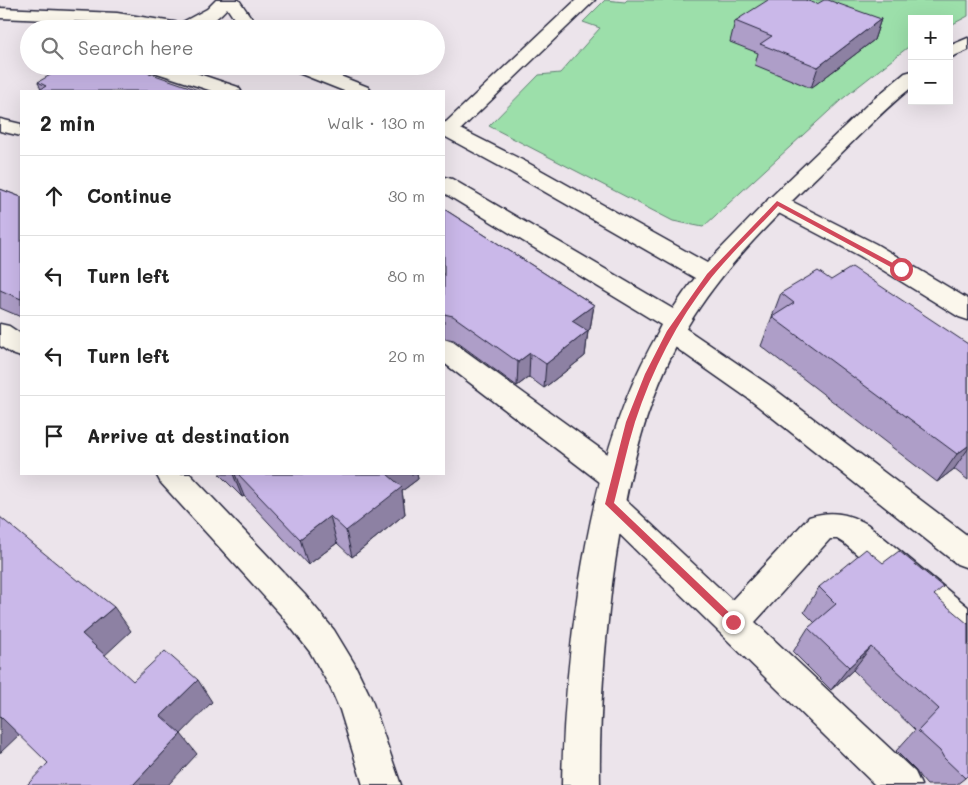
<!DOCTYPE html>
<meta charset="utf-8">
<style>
:root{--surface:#fff;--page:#f6f6f6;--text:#222;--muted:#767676;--line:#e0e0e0}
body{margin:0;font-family:Mali,sans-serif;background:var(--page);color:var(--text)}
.controls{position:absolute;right:15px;top:15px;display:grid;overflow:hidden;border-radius:0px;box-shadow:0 5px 20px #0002}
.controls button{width:45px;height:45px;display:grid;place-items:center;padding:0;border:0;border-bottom:1px solid var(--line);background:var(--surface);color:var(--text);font:25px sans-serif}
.stop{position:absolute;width:15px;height:15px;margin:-11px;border:4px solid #d1495b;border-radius:50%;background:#fff}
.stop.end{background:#d1495b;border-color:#fff;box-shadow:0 1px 5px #0008}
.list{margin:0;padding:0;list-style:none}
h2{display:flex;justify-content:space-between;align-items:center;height:65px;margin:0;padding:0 20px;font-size:21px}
h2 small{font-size:16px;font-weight:400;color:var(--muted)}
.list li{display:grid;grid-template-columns:32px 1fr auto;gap:15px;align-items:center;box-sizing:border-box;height:80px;padding:0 20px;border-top:1px solid var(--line)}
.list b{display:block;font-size:19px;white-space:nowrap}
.list em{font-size:16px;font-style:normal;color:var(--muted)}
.icon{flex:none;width:28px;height:28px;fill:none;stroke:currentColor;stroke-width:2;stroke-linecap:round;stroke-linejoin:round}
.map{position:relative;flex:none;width:968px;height:785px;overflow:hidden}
.search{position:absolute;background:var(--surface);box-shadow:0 5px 20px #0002;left:20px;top:20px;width:425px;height:55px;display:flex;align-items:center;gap:12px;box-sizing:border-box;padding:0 18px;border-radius:28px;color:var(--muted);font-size:19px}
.panel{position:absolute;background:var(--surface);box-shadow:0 5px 20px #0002;left:20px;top:90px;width:425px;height:385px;border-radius:0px}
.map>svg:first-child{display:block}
.green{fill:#9cdfaa;stroke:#5f8072}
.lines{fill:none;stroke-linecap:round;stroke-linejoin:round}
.minor-casing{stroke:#22223b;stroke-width:3}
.tertiary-casing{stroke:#22223b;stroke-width:3}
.minor{fill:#fbf7ec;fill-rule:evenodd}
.tertiary{fill:#fbf7ec;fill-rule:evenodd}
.wall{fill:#ae9ec8;stroke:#22223b}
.shaded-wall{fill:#8d81a3;stroke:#22223b}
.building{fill:#cab8e9;stroke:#22223b}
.route{fill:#d1495b}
</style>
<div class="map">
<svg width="968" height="785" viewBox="0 0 968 785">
<rect width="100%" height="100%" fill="#ece4eb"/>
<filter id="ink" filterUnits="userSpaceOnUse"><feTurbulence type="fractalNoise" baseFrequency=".02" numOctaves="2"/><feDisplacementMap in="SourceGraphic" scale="10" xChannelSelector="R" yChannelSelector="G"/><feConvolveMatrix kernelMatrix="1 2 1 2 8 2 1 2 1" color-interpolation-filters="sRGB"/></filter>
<g filter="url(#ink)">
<path class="green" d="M605 0 625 2 627 0H968V16L949 26V19H912V44L841 100 703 227 673 221 489 126 539 75 560 73 600 28 583 22Z"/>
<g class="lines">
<defs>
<path id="minor" d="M216 0H239L259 29H241L227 8C211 26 200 29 177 29L179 24 207 9Z
M576 0H595L456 134 449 136 444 135V124Z
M146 66H175L238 87 241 91H212L148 70Z
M0 119 21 124V136L0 131Z
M444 177 452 179 685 316 689 322 685 328 769 385 968 536V568L957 564 749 399 662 338 658 331 661 325 444 193Z
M777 196 785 198 876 244 968 299V320L959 317 860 256 769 208 766 203 769 198Z
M0 324 9 326 21 334V357L12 354 0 346Z
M444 339 453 342 627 468 631 477 627 486 616 489 605 486 444 363Z
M156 474H190L305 595 334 630 354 663 371 698 401 785H363L340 710 330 687 310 652 282 616 161 483Z
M609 491 620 495 732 600 809 517C831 510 847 513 867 524L968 607V644L956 639 845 544 837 539H830L755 622 915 772 921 785H875L598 513 594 504 598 495Z"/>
<path id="tertiary" d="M0 8 117 13 186 24 192 25 195 29H155L94 22 0 18Z
M968 38V50L949 58V46Z
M289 66H315L368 87 371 91H344L291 70Z
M912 71V87C883 110 857 138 830 164 778 214 724 265 687 327 641 405 624 496 612 584 604 651 599 718 600 785H562C563 718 569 652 579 585 597 473 624 369 695 278L512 173 444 136V122L451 124 528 163 707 263 772 196 868 104 905 73Z"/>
</defs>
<use href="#minor" class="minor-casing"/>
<use href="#tertiary" class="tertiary-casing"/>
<use href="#minor" class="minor"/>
<use href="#tertiary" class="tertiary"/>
</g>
<path class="wall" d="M817 4 881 19 874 40 811 88 755 65 758 53 730 42 735 21Z
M38 82 201 91 41 90Z
M0 189 21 197V317L0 308Z
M444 209 594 305 590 329 588 331 585 356 544 388 529 377 517 386 454 340 444 338Z
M831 280 968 344V480L954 469 937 482 761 346 781 293Z
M219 474H417L418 479 402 491 405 514 352 557 337 543 308 565 244 496 242 497Z
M883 563 935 596 965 778 956 785H927L920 777 916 771 896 751 915 730 853 670 831 690 793 652 808 628 815 623 804 612 819 587Z"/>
<path class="shaded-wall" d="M881 19 874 40 811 88 818 67Z
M594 305 590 329 569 345 572 321Z
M588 331 585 356 544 388 546 364Z
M530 353 529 377 517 386 518 362Z
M968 446V449L954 469 937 482 957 454Z
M233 474H235L244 496 242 497Z
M386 474H417L418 479 402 491 405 514 352 557 346 531Z
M330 516 337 543 308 565 300 539Z
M114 607 131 631 102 658 82 634Z
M871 647 853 670 831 690 849 667Z
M198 680 212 702 178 737 161 716Z
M0 715 21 733 0 753Z
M181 734 197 754 168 785H133Z"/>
<path class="building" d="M768 0H805L817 4 824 0H828L881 19 818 67 760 44 772 36 735 21Z
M66 66H129L201 91H38L46 86 38 82Z
M0 189 21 197V299L0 290Z
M444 209 594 305 572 321 588 331 546 364 530 353 518 362 453 316 444 314Z
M852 267 968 344V446L957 454 772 317 794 303 781 293 818 271 831 280Z
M238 474H387L402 487 346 531 330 516 300 539Z
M0 517 78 581 80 580 114 607 82 634 133 681 165 651 198 680 161 716 181 734 133 785H27L48 763 0 716Z
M866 549 883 563 899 551 943 587 934 595 968 624V775L965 778 944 758 940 751 918 731 939 709 871 647 849 667 808 628 836 604 819 587Z"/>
</g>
<path class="route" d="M777 201 904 269 898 271 778 206C756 230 731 253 711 278 677 321 652 370 635 422 627 448 621 476 614 503L736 619V626L733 627 605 504 626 422 645 374 667 331 707 274Z"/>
</svg>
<div class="controls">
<button>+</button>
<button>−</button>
</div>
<div class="stop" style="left:901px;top:269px"></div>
<div class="stop end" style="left:733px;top:622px"></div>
<div class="search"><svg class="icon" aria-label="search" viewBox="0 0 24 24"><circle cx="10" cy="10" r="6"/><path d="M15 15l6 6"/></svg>Search here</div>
<section class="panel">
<h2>2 min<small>Walk · 130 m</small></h2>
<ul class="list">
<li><svg class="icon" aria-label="ahead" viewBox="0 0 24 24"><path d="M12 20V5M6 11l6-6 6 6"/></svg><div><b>Continue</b></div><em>30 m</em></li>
<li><svg class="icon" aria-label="left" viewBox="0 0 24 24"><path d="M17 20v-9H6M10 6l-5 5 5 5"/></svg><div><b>Turn left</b></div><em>80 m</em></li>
<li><svg class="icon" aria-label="left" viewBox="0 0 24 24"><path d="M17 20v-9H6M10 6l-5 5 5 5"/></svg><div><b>Turn left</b></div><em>20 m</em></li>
<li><svg class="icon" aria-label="arrive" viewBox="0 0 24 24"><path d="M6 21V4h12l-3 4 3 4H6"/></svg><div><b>Arrive at destination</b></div></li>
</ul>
</section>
</div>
